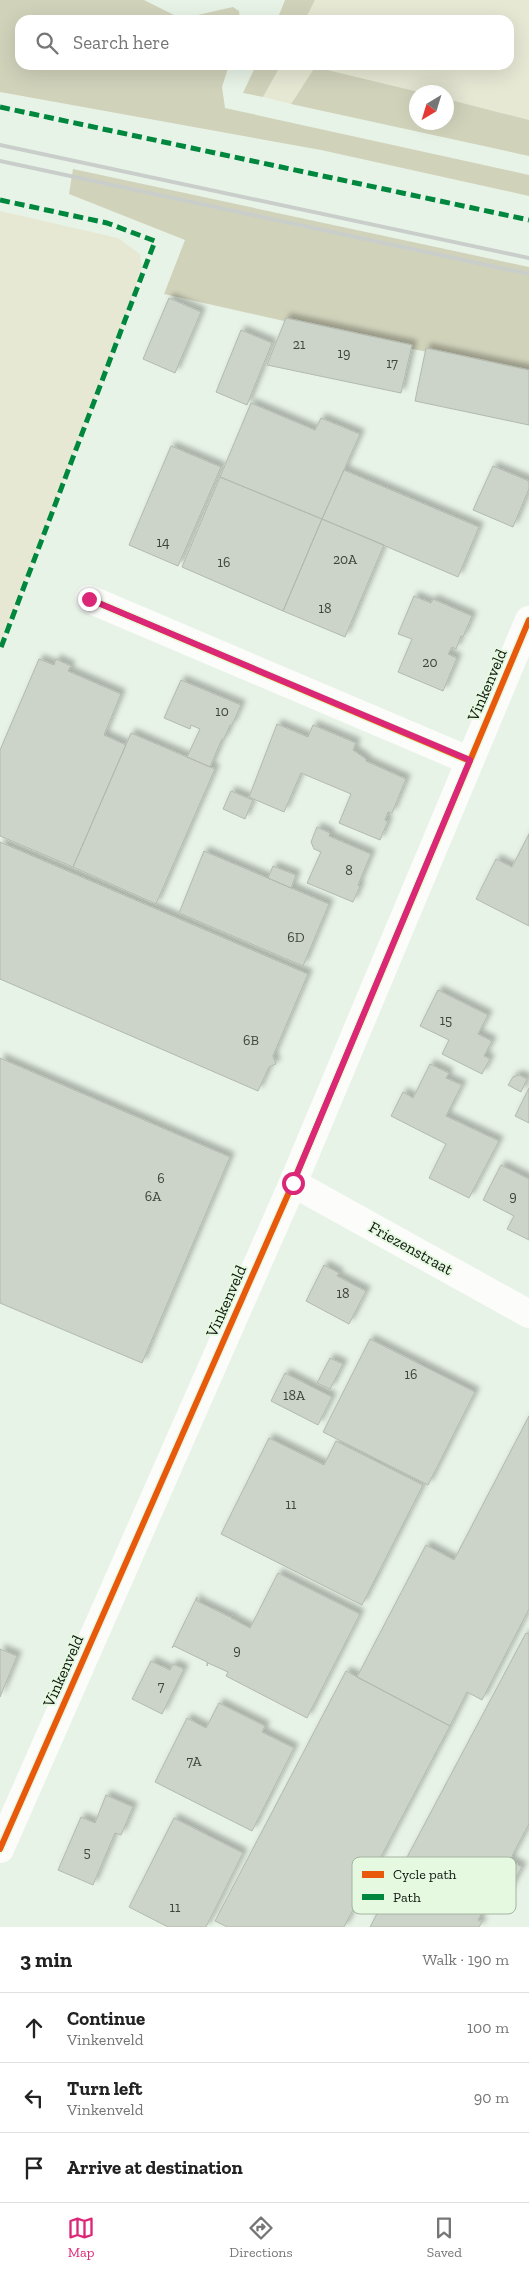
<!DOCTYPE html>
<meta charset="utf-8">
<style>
:root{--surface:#fff;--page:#f2f2f2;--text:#222;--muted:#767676;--line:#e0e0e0;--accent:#db2777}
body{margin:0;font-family:"Zilla Slab",serif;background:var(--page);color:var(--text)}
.compass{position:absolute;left:409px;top:85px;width:45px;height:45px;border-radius:50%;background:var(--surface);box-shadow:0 5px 20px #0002;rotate:218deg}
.stop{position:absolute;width:15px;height:15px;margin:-11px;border:4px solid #db2777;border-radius:50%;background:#fff}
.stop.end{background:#db2777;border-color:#fff;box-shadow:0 1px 5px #0008}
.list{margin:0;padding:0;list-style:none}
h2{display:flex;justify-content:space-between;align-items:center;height:65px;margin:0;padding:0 20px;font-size:21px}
h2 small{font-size:16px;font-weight:400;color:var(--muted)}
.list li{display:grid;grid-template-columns:32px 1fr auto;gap:15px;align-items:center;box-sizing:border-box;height:70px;padding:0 20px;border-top:1px solid var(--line)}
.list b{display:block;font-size:19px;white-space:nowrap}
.list p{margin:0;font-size:16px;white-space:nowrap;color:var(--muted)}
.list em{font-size:16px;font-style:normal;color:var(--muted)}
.icon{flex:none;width:28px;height:28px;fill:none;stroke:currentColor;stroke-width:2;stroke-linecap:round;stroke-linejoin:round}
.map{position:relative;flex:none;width:529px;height:1927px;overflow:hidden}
.search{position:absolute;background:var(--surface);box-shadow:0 5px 20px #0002;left:15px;right:15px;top:15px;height:55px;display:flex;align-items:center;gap:12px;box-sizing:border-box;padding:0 18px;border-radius:15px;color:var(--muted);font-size:19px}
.sheet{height:275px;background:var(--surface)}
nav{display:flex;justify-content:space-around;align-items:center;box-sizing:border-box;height:70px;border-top:1px solid var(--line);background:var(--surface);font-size:14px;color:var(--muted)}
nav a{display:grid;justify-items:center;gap:2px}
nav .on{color:var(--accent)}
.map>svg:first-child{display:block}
.green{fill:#e6e8d4}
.forest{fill:#d1d2ba}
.building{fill:#ccd3c8;stroke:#b3b9af;filter:url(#shadow)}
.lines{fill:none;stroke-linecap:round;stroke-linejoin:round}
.minor{stroke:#fcfdfb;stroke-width:28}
.rail{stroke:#caceca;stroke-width:4}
.quiet{stroke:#00873e;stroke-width:5;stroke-dasharray:10 5;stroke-linecap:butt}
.cycleway-casing{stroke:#e5f9e1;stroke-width:9}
.cycleway{stroke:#e8590c;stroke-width:6}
.route{stroke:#db2777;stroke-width:6}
.labels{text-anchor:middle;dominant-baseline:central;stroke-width:4;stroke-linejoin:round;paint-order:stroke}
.number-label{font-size:14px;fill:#3d443b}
.street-label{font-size:16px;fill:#0d140c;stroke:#e5f9e1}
.key{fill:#e5f9e1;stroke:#a4b4a1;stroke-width:1}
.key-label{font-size:14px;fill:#0d140c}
</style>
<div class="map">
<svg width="529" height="1927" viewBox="0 0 529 1927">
<defs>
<filter id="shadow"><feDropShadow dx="4.5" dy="-4.5" stdDeviation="2.5" flood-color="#0004"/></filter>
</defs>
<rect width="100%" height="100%" fill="#e8f3e7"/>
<path class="green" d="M315 0H529V120L447 99 446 92H419L315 67 291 104 263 97 281 65H509V20H305Z
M0 211 118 238 140 254 142 268 122 329 0 647Z"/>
<path class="forest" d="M0 0H144L176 16H193L233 7 239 11 240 20H20V65H229L222 87 225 108 529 175V196L321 150 0 92Z
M285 0H315L305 20H277Z
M256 65H281L263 97 243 93Z
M315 67 419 92H416V122H446L447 99 529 120V156L291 104Z
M73 169 529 267V372L382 343 164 294 185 240 69 194Z"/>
<path class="building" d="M169 298 201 312 175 373 143 359Z
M286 318 412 345 401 393 267 365Z
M241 330 272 343 247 405 216 392Z
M426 348 529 370V425L415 401Z
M251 403 315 430 321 418 360 434 322 519 220 477Z
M171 446 221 467 178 566 129 545Z
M493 466 529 481V489L513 527 473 510Z
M344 470 479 527 458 577 322 519Z
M220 477 322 519 283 611 182 567Z
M322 519 384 545 345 637 283 611Z
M414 596 431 603 433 599 472 616 463 637 461 636 456 649 452 647 448 654 457 658 443 691 398 672 412 639 398 634Z
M39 659 54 665 56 659 71 666 68 671 121 694 104 735 126 745 73 867 0 836V750Z
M181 680 241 705 232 725H230L224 739H222L210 767 187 757 200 729 191 725 190 729 164 718Z
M277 724 308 737 313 725 356 743 353 750 366 759V761L406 779 392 813 388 812 385 820 388 821 380 840 339 823 351 794 301 773 284 812 249 797Z
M131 733 215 769 156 904 73 867Z
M231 791 253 800 245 819 223 809Z
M317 827 330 833 329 836 371 854 358 885 360 886 353 902 307 883 321 852 314 849 311 842Z
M529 834V926L476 899 496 859 512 867Z
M0 842 308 974 273 1056 276 1064 269 1067 258 1091 0 979Z
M204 851 329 904 303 966 179 913Z
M273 866 296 875 291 888 268 878Z
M438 990 488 1015 478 1034 492 1041 484 1056 490 1059 482 1074 442 1054 449 1040 420 1026Z
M0 1058 230 1157 142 1363 0 1303Z
M430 1064 449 1073 446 1078 462 1085 446 1116 499 1141 469 1198 429 1178 446 1144 391 1116 403 1092 413 1098Z
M519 1075 527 1079 521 1092 508 1085 513 1077Z
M529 1088V1123L515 1116Z
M501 1165 529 1179V1240L507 1229 514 1216 483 1200Z
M324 1265 339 1273 337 1276 366 1291 349 1324 306 1301Z
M370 1339 475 1392 428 1485 323 1432Z
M330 1358 343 1364 330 1389 317 1383Z
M285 1373 332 1397 318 1425 271 1401Z
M529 1416V1609L482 1700 467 1692 450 1726 357 1677 426 1545 454 1560Z
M269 1438 324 1465 336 1441 423 1485 362 1605 221 1534Z
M278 1573 360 1614 307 1718 226 1676 228 1672 208 1663 207 1666V1662L174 1646 172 1648 197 1597V1601L230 1617 232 1615 231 1618 250 1628Z
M526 1633 529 1634V1824L510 1860 522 1867 507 1895H500L499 1891 495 1889 478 1920 482 1922 479 1927H370Z
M0 1649 17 1656 0 1697Z
M151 1661 170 1670 173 1664 184 1669 162 1714 132 1699Z
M346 1671 450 1726 344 1927H227L215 1921Z
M219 1703 265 1726 262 1732 294 1748 252 1831 155 1782 187 1718 206 1728Z
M106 1795 133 1807 121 1835 115 1833 93 1885 58 1870 81 1817 95 1823Z
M174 1818 243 1853 206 1927H168L129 1907Z"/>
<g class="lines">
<path class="minor" d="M89 599 470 761
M293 1183 529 1314
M0 1849 293 1183 529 620"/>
<path class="rail" d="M0 145 529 258
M0 161 529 274"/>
<path class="quiet" d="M0 107 529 220
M0 200 107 223 155 241 0 650"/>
<defs>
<path id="cycleway" d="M89 599 470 761
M0 1849 293 1183 529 620"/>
</defs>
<use href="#cycleway" class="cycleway-casing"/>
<use href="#cycleway" class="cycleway"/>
</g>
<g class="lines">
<path class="route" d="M89 599 470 760 293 1183"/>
</g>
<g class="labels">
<g class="number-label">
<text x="299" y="344">21</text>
<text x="344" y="353">19</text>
<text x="392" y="363">17</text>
<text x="163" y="542">14</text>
<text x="345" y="559">20A</text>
<text x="224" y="562">16</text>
<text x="325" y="608">18</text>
<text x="430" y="662">20</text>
<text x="222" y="711">10</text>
<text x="349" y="870">8</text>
<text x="296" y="937">6D</text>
<text x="446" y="1020">15</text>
<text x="251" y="1040">6B</text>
<text x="161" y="1178">6</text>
<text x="153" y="1196">6A</text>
<text x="513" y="1196">9</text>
<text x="343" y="1293">18</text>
<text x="411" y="1374">16</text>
<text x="294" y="1395">18A</text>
<text x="291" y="1504">11</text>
<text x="237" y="1650">9</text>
<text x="161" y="1686">7</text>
<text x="194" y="1761">7A</text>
<text x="87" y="1852">5</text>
<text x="175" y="1907">11</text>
</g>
<g class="street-label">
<text transform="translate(487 685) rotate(-67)">Vinkenveld</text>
<text transform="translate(411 1248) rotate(29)">Friezenstraat</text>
<text transform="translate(226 1301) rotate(-66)">Vinkenveld</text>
<text transform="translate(63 1671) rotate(-66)">Vinkenveld</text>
</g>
</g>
<rect x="352" y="1857" width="164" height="57" rx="8" class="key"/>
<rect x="362" y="1871" width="22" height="7" fill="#e8590c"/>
<rect x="362" y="1894" width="22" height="6" fill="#00873e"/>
<g class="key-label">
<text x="393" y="1879">Cycle path</text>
<text x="393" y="1902">Path</text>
</g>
</svg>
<svg class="compass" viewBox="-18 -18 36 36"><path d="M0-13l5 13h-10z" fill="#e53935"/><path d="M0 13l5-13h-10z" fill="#767676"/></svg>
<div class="stop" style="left:293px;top:1183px"></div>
<div class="stop end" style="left:89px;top:599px"></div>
<div class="search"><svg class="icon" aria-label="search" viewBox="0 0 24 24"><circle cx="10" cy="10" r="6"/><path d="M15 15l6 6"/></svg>Search here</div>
</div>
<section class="sheet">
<h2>3 min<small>Walk · 190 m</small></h2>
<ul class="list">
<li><svg class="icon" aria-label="ahead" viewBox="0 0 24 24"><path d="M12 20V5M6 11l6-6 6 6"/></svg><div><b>Continue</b><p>Vinkenveld</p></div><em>100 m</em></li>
<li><svg class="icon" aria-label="left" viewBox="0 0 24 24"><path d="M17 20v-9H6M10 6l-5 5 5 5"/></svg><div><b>Turn left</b><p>Vinkenveld</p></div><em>90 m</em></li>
<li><svg class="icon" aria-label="arrive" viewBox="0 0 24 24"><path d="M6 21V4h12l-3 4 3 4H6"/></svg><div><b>Arrive at destination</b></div></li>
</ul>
</section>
<nav>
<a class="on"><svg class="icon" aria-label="map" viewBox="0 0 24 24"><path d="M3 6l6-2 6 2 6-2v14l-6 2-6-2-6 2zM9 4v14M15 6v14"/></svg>Map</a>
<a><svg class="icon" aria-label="directions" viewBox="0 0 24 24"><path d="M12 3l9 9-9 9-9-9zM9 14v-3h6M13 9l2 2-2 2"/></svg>Directions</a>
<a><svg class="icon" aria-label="saved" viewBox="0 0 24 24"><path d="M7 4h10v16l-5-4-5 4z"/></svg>Saved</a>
</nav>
